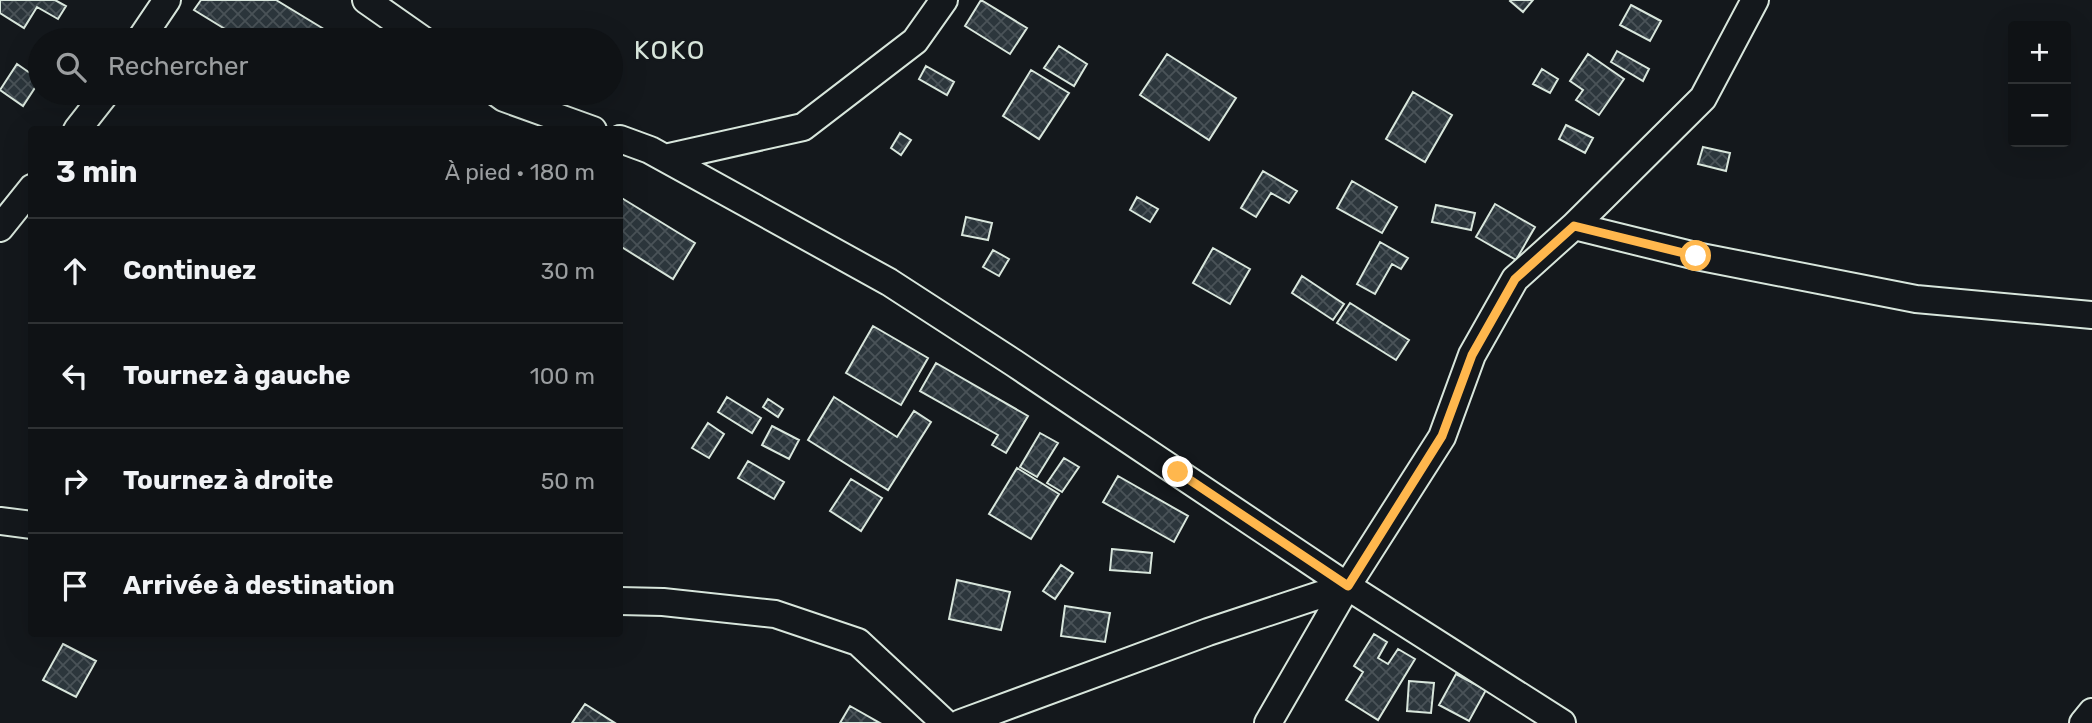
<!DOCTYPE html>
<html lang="fr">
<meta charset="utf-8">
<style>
:root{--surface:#0f1215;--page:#181b1e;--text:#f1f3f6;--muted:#9b9ea0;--line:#2f3234}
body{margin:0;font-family:Rubik,sans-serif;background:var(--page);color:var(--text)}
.controls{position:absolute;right:21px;top:21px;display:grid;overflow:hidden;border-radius:7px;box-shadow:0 7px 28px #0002}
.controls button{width:63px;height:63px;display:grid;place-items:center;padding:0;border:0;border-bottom:2px solid var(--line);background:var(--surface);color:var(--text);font:35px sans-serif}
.stop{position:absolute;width:21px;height:21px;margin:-16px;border:5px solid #ffb74d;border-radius:50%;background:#fff}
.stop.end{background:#ffb74d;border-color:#fff;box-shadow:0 2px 7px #0008}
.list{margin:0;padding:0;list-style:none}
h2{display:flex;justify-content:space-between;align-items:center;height:91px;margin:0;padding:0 28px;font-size:30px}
h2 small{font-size:23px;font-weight:400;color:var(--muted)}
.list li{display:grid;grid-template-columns:46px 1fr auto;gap:21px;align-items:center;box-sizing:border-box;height:105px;padding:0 28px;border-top:2px solid var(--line)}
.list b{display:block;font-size:26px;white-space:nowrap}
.list em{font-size:23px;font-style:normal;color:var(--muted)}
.icon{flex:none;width:38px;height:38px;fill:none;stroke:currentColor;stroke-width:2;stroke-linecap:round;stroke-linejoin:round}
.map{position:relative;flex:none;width:2092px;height:723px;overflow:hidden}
.search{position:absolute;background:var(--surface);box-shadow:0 7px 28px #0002;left:28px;top:28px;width:595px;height:77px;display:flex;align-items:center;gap:18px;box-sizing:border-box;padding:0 24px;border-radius:38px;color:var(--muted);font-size:26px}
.panel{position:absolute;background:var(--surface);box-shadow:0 7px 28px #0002;left:28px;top:126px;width:595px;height:511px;border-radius:7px}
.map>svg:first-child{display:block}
.building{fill:url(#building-cross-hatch);stroke:#d8e6dc;stroke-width:2}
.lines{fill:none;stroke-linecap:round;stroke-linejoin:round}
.minor-casing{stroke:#d8e6dc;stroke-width:30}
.minor{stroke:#14181c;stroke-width:26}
.route{stroke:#ffb74d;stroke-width:9}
.labels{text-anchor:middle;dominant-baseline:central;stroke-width:5;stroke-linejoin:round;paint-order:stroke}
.neighbourhood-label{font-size:26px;letter-spacing:2px;fill:#d8e6dc;stroke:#14181c}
</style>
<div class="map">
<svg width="2092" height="723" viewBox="0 0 2092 723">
<defs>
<pattern id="building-cross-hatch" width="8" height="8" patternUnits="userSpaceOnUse" patternTransform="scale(1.75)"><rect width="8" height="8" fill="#2c363c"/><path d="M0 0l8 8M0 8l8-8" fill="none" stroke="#4a5358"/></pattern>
</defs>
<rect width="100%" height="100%" fill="#14181c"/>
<path class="building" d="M0 0H55L66 6 58 19 37 7 24 28 0 13Z
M201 0H276L332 34 328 40H243L194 10Z
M981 0 1027 28 1010 54 965 26Z
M1511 0H1533L1523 12 1510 1Z
M1631 5 1661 21 1650 41 1620 25Z
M1059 46 1087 64 1074 86 1044 68Z
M1617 51 1649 69 1643 81 1611 62Z
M1167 54 1236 98 1209 140 1140 95Z
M1588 54 1624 79 1599 115 1576 100 1583 90 1570 81Z
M17 64 40 80 23 106 0 90Z
M926 66 954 82 947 95 919 79Z
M1542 69 1558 79 1550 93 1533 84Z
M1031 70 1069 93 1039 139 1003 116Z
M1413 92 1452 115 1425 162 1386 139Z
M1566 125 1593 138 1585 153 1559 139Z
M900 133 911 140 901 155 891 148Z
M1703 147 1730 153 1726 171 1698 164Z
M1263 171 1297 191 1289 203 1271 193 1256 217 1241 208Z
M1352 181 1397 207 1382 233 1337 208Z
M620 197 695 243 673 279 620 246Z
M1137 197 1158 209 1150 222 1130 210Z
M1495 204 1535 227 1516 260 1476 237Z
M1436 205 1475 213 1471 230 1432 222Z
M966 217 992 223 988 240 962 235Z
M1380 242 1408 258 1401 269 1392 264 1375 294 1357 284Z
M1213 248 1250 269 1230 304 1193 283Z
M993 250 1009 259 999 276 983 267Z
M1302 276 1344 304 1333 320 1292 293Z
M1350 303 1409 340 1396 360 1337 323Z
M873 326 928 358 901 405 846 373Z
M936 363 1028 416 1006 453 992 445 998 435 920 391Z
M727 397 761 418 752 433 718 412Z
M834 397 897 437 914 411 931 422 888 490 808 440Z
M768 399 783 409 778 417 763 407Z
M708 423 724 434 709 458 692 448Z
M772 426 799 440 789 459 762 445Z
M1040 433 1058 443 1037 477 1020 467Z
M1064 458 1079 467 1062 492 1047 483Z
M748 461 784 482 774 499 738 478Z
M1017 468 1059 494 1031 539 989 514Z
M1118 476 1188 516 1174 542 1103 502Z
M851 479 882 498 861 531 830 511Z
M1112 549 1152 553 1150 573 1110 570Z
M1061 565 1073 573 1055 599 1043 591Z
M957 580 1010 592 1001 630 949 619Z
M1065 606 1110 613 1105 642 1061 636Z
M1374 634 1387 642 1378 658 1388 664 1398 649 1415 659 1378 720 1346 700 1363 672 1354 666Z
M63 644 96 661 76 697 43 680Z
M1456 674 1486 690 1469 721 1439 705Z
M1409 681 1434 683 1431 713 1407 711Z
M585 704 615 723H572Z
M850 706 880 723H840Z"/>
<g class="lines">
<defs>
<path id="minor" d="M366 0 423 40
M140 40 167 0
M497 93 504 98 593 130
M77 130 106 93
M620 139 650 150 889 282 1014 363 1347 586 1562 723
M665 158 803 127 915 41 944 0
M1574 226 1703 98 1755 0
M0 228 32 188
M0 521 32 525
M620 601 663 602 775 614 858 642 945 723
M961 723 1208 632 1347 586
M1268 723 1347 586 1442 437 1472 355 1515 279 1574 226 1696 256 1916 299 2092 315
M2083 723 2092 712"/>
</defs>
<use href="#minor" class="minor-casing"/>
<use href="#minor" class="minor"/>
</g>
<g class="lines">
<path class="route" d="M1178 472 1348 586 1442 436 1472 355 1515 279 1574 226 1696 256"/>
</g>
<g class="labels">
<g class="neighbourhood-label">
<text x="670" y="50">KOKO</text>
</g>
</g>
</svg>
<div class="controls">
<button>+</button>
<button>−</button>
</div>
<div class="stop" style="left:1696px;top:256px"></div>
<div class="stop end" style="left:1178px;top:472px"></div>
<div class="search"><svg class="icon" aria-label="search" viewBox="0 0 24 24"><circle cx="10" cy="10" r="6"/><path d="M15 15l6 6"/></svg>Rechercher</div>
<section class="panel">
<h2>3 min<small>À pied · 180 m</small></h2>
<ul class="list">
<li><svg class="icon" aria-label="ahead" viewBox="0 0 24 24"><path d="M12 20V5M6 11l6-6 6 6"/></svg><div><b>Continuez</b></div><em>30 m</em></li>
<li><svg class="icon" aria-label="left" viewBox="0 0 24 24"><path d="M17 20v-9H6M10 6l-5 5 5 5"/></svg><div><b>Tournez à gauche</b></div><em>100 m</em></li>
<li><svg class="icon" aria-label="right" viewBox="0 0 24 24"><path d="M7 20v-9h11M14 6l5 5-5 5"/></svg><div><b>Tournez à droite</b></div><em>50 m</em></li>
<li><svg class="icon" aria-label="arrive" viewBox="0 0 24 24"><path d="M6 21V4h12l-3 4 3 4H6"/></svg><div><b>Arrivée à destination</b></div></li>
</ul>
</section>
</div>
